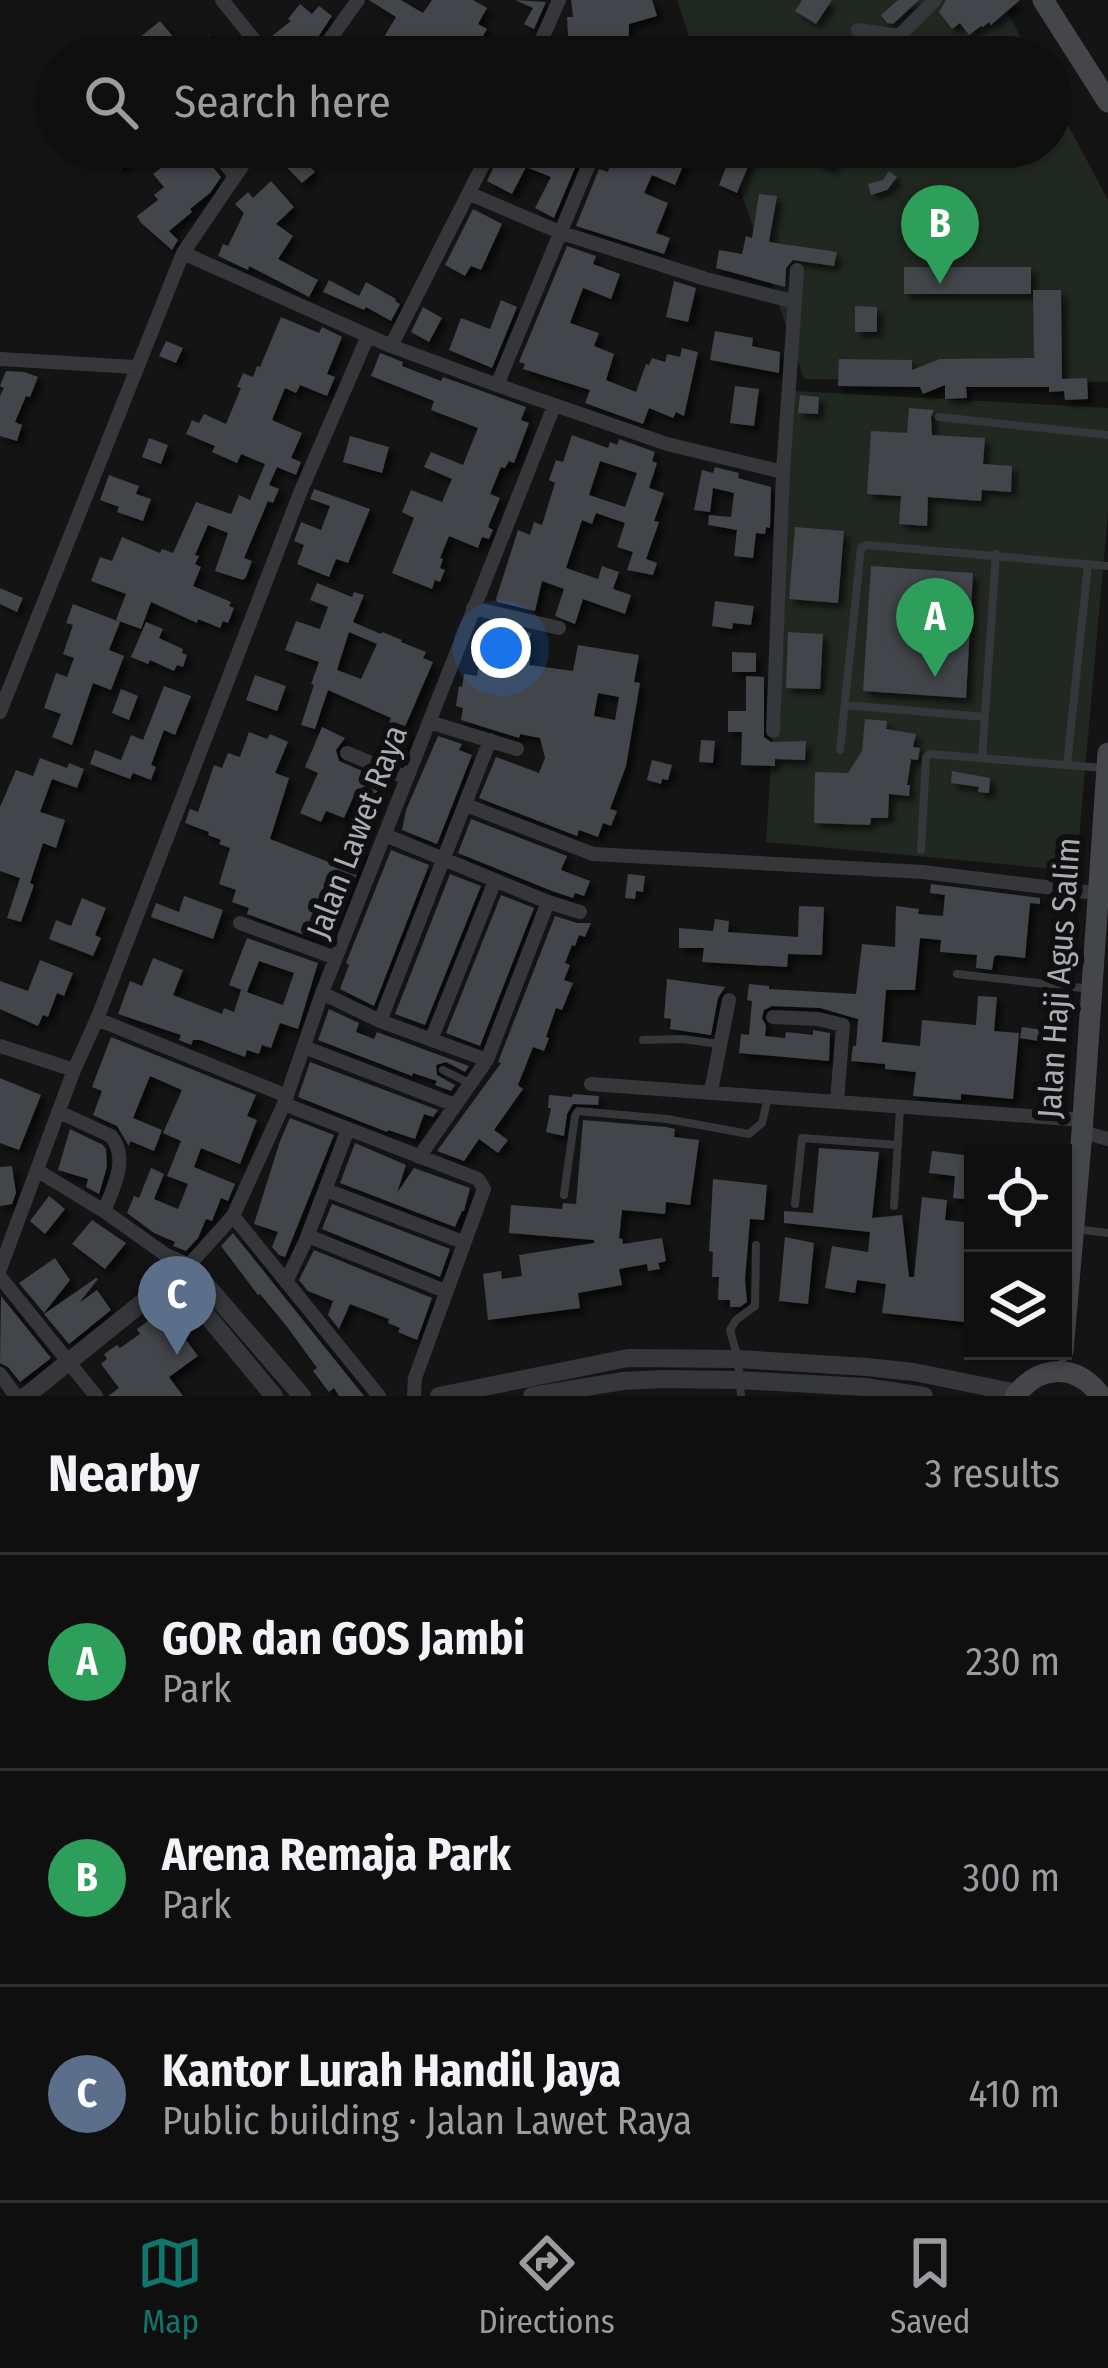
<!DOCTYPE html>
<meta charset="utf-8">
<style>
:root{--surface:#0f0f10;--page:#181819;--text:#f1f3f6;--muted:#9b9c9f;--line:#2f2f30;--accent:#0f766e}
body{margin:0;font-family:"Fira Sans Condensed",sans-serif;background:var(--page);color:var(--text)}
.controls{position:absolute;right:36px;bottom:36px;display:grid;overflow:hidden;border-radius:0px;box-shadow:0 3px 9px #0004}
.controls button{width:108px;height:108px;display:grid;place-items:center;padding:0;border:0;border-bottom:3px solid var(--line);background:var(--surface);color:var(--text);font:60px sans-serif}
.you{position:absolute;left:501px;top:648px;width:42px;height:42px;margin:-30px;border:9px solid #fff;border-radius:50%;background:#1a73e8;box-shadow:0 0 0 18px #1a73e833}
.badge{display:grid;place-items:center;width:78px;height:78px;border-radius:50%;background:var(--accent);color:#fff;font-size:39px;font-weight:700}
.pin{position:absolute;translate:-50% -99px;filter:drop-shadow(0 3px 6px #0008)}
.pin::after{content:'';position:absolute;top:63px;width:42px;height:36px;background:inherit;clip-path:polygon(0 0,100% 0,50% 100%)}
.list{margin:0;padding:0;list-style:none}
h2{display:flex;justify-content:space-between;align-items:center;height:156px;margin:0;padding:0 48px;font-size:51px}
h2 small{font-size:39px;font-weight:400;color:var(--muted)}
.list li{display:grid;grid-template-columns:78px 1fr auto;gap:36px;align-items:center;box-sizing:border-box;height:216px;padding:0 48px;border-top:3px solid var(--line)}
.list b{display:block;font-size:45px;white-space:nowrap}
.list p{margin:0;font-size:39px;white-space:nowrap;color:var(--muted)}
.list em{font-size:39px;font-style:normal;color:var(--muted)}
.icon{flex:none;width:66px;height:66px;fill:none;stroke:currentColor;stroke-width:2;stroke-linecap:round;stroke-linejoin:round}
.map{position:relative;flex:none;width:1108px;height:1396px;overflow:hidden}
.search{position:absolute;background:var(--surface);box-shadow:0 3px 9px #0004;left:36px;right:36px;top:36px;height:132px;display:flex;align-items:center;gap:30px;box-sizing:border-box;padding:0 42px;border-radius:66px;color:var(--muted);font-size:45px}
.sheet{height:804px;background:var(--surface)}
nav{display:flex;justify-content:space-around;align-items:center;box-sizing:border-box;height:168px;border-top:3px solid var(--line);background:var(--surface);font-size:33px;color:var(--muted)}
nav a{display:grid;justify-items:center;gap:6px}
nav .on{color:var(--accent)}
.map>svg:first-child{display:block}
.green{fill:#212821}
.building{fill:#434448;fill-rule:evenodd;filter:url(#shadow)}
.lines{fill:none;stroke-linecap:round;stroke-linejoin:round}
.service{stroke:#36373a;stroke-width:8}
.minor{stroke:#36373a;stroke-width:14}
.tertiary{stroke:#36373a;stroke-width:18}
.secondary{stroke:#44464a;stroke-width:21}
.labels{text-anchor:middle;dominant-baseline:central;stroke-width:12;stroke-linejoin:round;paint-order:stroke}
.street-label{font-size:33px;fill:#a8acb4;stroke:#0f0f10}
</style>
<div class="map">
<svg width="1108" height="1396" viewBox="0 0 1108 1396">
<defs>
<filter id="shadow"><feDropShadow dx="5.5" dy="5.5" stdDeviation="3" flood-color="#0009"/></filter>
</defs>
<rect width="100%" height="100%" fill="#141415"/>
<path class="green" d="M677 0H1001L1031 57H696Z
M1051 93 1108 200V382L804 379 726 147H1051Z
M795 391 1108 408V512L1076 871 766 842Z"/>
<path class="building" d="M369 0H401L423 13 432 0H473L487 8 478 24 487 29 478 45 498 57H463L428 37 416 57H372L396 17Z
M515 0 546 2 534 29 524 24 533 8Z
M571 0H652L657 16 629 24 628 57H588L589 53 560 52 561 36H568L567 17H573Z
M802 0H832L816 24 795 11Z
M898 0H919L893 24 887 23 881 15Z
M946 0H1020L991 25 989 22 983 27 981 26 969 35 960 23 952 29 939 12Z
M300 4 312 14 319 6 332 16 318 37 292 57H289L272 36 291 21 288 19Z
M160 21 187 53 209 35 218 46 205 57H155L139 38Z
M119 147H185L201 168 209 162 221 177 210 193 190 209 192 212 169 231 178 240 172 250 141 223 137 216 158 200 154 195 164 187 153 174 161 168 144 148 120 169 109 155Z
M267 147H291L315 172 302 183Z
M503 147H559L580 156 554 218 535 208 551 177 526 167 512 194 487 181Z
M615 147H691L675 185 652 175 644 193 668 203 656 233 670 238 664 254 576 226 599 169 608 172Z
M822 147H837L832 168 818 164Z
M732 152 751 159 737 193 719 185Z
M889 171 897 177 887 190 871 195 868 184 883 180Z
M271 181 294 207 276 224 293 236 278 259 318 280 309 297 249 266 248 270 218 256 223 244 228 246 244 213 235 204 248 192 253 198Z
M759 194 777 196 769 242 837 252 834 266 793 260 786 268 785 287 716 268 719 250 742 254 746 236 752 238Z
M473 209 502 224 481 270 471 266 465 276 445 265Z
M567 246 596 256 593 264 620 274 611 299 583 288 570 323 599 333 594 346 614 354 606 380 636 392 646 364 649 365 652 358 665 362 667 354 680 357 682 348 698 352 684 416 676 412 673 418 649 408 643 424 585 403 590 390 523 369 525 364 519 362Z
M904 267H1031V294H904Z
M329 280 359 296 366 282 396 299 395 301 400 304 391 321 366 307 364 310 323 292Z
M674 281 696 288 688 322 666 317Z
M1033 290H1061L1062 379 1087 378 1088 399 1065 400 1064 391 1049 392V387H966L967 398 945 399V385L923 394 920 387 838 386 839 359 912 360V370L940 359 1034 358Z
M501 300 517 307 492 368 449 350 461 318 490 329Z
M855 306 877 307V332H855Z
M423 307 442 318 429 342 411 332Z
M281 317 319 333 322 327 342 337 327 374 335 377 327 396 300 385 296 393 285 388 272 420 302 433 291 458 301 462 296 475 277 467 269 485 279 489 273 503 268 501 244 558 252 561 246 577 243 580 215 571 228 533 208 525 195 555 199 556 195 564 201 567 193 586 231 602 229 606 234 608 228 623 223 621 220 628 198 619 197 623 151 602 141 629 116 620 126 594 91 581 100 557 112 561 122 537 160 553 162 549 173 553 196 502 231 514 239 495 250 500 265 464 241 454 237 463 212 452 215 446 186 434 192 420 199 423 204 414 226 424 241 388 237 387 243 373 253 377 257 366 260 367Z
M715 331 753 338 752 346 780 352 779 373 710 360Z
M166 341 183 348 176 363 159 356Z
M380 353 403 362 402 366 441 381 443 377 526 407 521 420 529 423 514 463 509 461 505 468 501 467 490 494 500 498 488 527 493 530 489 539 482 537 478 548 449 536 440 558 443 559 440 568 445 570 440 582 435 580 432 589 392 573 414 518 402 512 411 490 442 502 452 479 424 467 431 452 463 465 478 428 431 410 434 401 371 376Z
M6 371 24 372 38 377 30 397 26 396 15 422 22 425 17 441 0 436V396L4 388 0 386Z
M735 386 759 389 754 426 730 423Z
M800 395 819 397 818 414 798 413Z
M909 408 934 410 931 417 932 435 985 438 983 464 1012 466 1011 492 982 490 981 501 928 497 927 526 899 524 901 496 867 494 871 431 907 433Z
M572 435 608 448 610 442 617 445 619 439 655 452 652 461 657 463 649 488 664 493 654 521 659 522 646 559 657 563 653 575 627 570 633 552 617 547 625 523 596 513 592 524 582 520 566 568 598 579 602 566 619 572 613 589 631 595 625 614 583 599 575 624 555 616 564 589 542 581 535 611 497 602 496 599 518 530 530 535 534 522 542 525 555 483 549 480 556 460 563 462ZM600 461 637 473 625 507 589 495Z
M350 436 389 447 382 473 343 462Z
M149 438 168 445 161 464 142 457Z
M715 467 739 473 738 478 771 487 770 528 766 527 765 534 756 533 753 558 734 556 737 530 708 525 709 515 731 517 734 493 713 488 710 512 694 510 702 470 713 473Z
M109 475 139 486 136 494 151 499 143 521 117 512 119 507 100 500Z
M314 489 370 509 348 563 336 559 329 577 297 564 304 545 294 541 301 522 321 530 330 506 310 499Z
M795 527 844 531 838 603 789 599Z
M871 566 973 573 966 698 863 691Z
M317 583 352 597 354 592 364 595 353 622 381 634 382 632 402 640 401 642 426 652 423 658 433 662 404 729 411 732 401 763 377 753 391 718 328 690 315 729 301 725 314 685 311 684 319 662 285 650 296 621 320 629 328 607 310 600ZM349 632 377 644 361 679 337 670Z
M0 588 23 598 17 612 0 604Z
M715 601 754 606 751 625 733 623 732 629 712 626Z
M73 604 120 622 109 650 124 656 111 690 93 683 72 745 52 737 61 714 44 708 56 673 67 677 74 658 63 654 73 625 66 623Z
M146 622 163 629 159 638 183 649 182 653 187 655 183 667 177 665 174 671 150 660 148 664 131 657Z
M493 624 531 633 527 651 531 652 529 665 573 671 578 645 639 655 634 682 640 683 626 766 610 809 617 811 611 826 603 823 598 837 579 830 577 836 479 798 496 757 539 773 545 758 540 738 520 734 519 738 461 720 463 708 456 706 459 686 462 687 464 674 477 676 482 650 471 648 472 643 475 635 490 638ZM598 693 619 697 615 720 594 716Z
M788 632 823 634 820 689 786 688Z
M732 652 756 653V672H732Z
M255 675 286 686 277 711 246 700Z
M746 676 764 677V737L771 742 806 741 805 760 775 759V766L741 765 742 732H728V711H746Z
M164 686 191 696 175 735 164 730 151 765 156 767 151 780 133 773 130 779 90 764 95 750 121 760 131 735 143 740Z
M121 689 138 696 129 720 112 713Z
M865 719 887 721 886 729 916 734 913 747 920 748 918 760 911 759 907 785H910L909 796 889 794 888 818H871L870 825 814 823 815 772 848 773 862 751Z
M322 727 345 738 336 750 339 761 392 784 391 789 380 784 376 795 357 789 344 818 326 811 321 822 300 813 318 773 305 767Z
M249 732 267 739 270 734 288 742 275 773 289 778 270 839 334 864 344 841 366 851 329 944 247 914 249 908 232 902 236 890 219 884 230 848 219 844 221 840 208 835 209 832 185 823 190 809 198 812 214 765 222 768 228 753 240 757Z
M438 736 462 744 459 750 472 755 437 844 402 830 406 810Z
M701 740 715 741 713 763 699 762Z
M40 758 67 768 69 763 84 769 77 788 52 779 40 812 65 820 56 848 43 843 30 883 34 885 21 922 7 918 20 878 0 871V807L16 770 33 776Z
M652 760 672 765 668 780 662 779 661 784 647 780Z
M952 771 990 778 989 793 978 792 979 787 951 783Z
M471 819 567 856 561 870 590 881 584 896 575 893 573 898 552 891 458 853Z
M391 850 429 865 374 1006 340 989 349 965 346 963Z
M450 874 481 886 425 1025 395 1014Z
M628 874 645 876 643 892 636 891 635 899 625 898Z
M931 884 1040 898V904L1030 903 1025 958 997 955 994 957 992 970 976 968 977 955 940 952 941 940 920 938 915 990H886L882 1042 920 1046 922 1020 976 1025 978 996 997 997 994 1031 1019 1033 1013 1099 961 1094V1100L913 1096 916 1072 885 1069V1064L851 1061 853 1046H856L858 1019 820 1008 772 1006 764 1010 762 1018 766 1026 765 1036 785 1038 786 1032 813 1035V1030L830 1033 829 1061 739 1053 741 1034 749 1035 752 1001 747 1000 749 984 769 986V989L856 994 862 944 895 947 896 906 919 909 918 914 943 916 945 895 930 893Z
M501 895 534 908 480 1046 446 1033Z
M184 896 223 910 213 939 151 917 156 903 179 912Z
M82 898 106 908 95 935 101 938 93 956 49 939 56 920 71 926Z
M799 906 824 907 822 955 788 954 787 967 702 962 704 948H679V928L713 931 715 919 729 921 728 932 798 937Z
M555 916 577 923H591L585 937 579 935 575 946 572 945 565 963 570 965 564 980 573 983 562 1010 556 1008 546 1037 549 1038 544 1051 533 1047 518 1085 523 1089 494 1130 508 1140 498 1153 479 1139 464 1161 437 1151 501 1063 498 1062Z
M247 938 318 963 298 1029 280 1023 271 1048 262 1045 259 1054 247 1050 245 1057 200 1040H193L191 1045 179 1040 181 1035 118 1014 130 981 142 986 153 958 183 970 173 995 222 1014 224 1008 234 1012 241 990 283 1005 294 973 259 961 247 992 229 985Z
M40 960 73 973 64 996 57 993 48 1017 43 1015 38 1026 0 1009V981L28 991Z
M667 979 725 987 718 998 711 1035 670 1029 671 1019 664 1018Z
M329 1009 359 1023 356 1032 374 1039 377 1032 469 1066 465 1072 446 1062 436 1065 437 1075 455 1085 451 1091 435 1085 437 1081 413 1073 412 1076 318 1040Z
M1022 1027 1064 1033 1062 1045 1020 1038Z
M111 1037 256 1095 247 1116 257 1120 240 1164 201 1148 194 1167 235 1184 228 1201 221 1198 212 1221 206 1219 198 1238 186 1251 173 1246 175 1242 154 1233 127 1213 134 1196 139 1198 151 1168 164 1174 154 1199 178 1209 188 1184 167 1176 181 1141 163 1133 182 1090 150 1076 133 1118 162 1130 154 1151 130 1141 129 1146 117 1126 93 1115 102 1091 92 1087Z
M310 1062 438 1110 433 1117 424 1114 415 1139 388 1130 387 1132 298 1097Z
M0 1078 41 1095 19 1150 0 1143Z
M573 1094 599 1096 598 1105 573 1104 567 1114 564 1136 546 1132 551 1108H548L549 1095 572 1097Z
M290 1118 334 1135 285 1257 279 1255 272 1247 278 1232 254 1224 280 1141Z
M583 1120 666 1127 675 1129 674 1137 699 1140 690 1205 666 1202 665 1214 622 1210 619 1239 622 1238 623 1244 662 1238 666 1261 658 1263 660 1269 648 1271 647 1264 619 1269 622 1285 578 1293 580 1308 488 1320 483 1274 501 1271 502 1279 522 1276 519 1255 594 1243V1240L509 1233 511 1205 562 1209 563 1203 576 1204Z
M70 1129 103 1145 106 1149 107 1167 99 1194 86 1187 88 1179 58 1170Z
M355 1143 406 1165 397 1193 414 1168 470 1188 464 1211H462L455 1227 340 1183Z
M819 1148 879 1152 872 1218 902 1215 909 1277H914L922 1197 947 1200 945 1220 973 1223V1323L882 1313 886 1284 857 1280 855 1293 825 1288 832 1246 868 1252 870 1232 784 1223V1211L813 1213Z
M932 1151 973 1156V1200L953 1198 955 1176 929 1173Z
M12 1166 16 1193 12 1204 0 1206V1167Z
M713 1179 767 1185 764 1220 750 1219 745 1280 747 1302 740 1307H730V1300H718L719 1277H712L713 1252 709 1251Z
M49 1196 65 1209 45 1234 30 1221Z
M332 1204 450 1249 440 1277 322 1229Z
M92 1220 126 1243 105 1269 72 1244Z
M233 1233 278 1289 364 1396H339L334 1388 329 1392 313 1371 317 1368 288 1328 260 1294 258 1295 221 1246Z
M785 1237 814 1243 808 1304 779 1301Z
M314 1250 432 1298 417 1340 398 1332 400 1328 388 1323 389 1319 350 1304 339 1329 328 1315 333 1301 308 1291 299 1280Z
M55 1258 70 1280 44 1313 19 1283Z
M96 1278 98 1279 79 1303 97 1290 111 1310 69 1344 44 1314Z
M1 1296 51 1358 20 1382 8 1367 0 1363Z
M167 1307 174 1317 179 1313 187 1324 180 1328 183 1332 181 1333 198 1356 169 1377 183 1396H108L119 1388 101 1364 107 1359 104 1354 117 1345 120 1348 140 1334 137 1329Z"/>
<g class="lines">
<path class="service" d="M939 417 1108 435
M845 705 985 717
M840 750 861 548 868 545 1108 566
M982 758 996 554
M1067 765 1088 564
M921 850 926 757 929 754 1104 768
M957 974 1091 989
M643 1040 682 1039 719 1044
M443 1070 469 1083
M564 1195 575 1116 578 1111 667 1119 749 1134 762 1123 768 1097
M795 1204 802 1138 898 1145
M894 1206 900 1108
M1075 1229 1108 1233
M741 1396 738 1359 730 1330 736 1320 755 1306 756 1245"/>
<path class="minor" d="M222 0 268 57
M858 30 899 36 935 0
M317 57 358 0
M534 57 559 0
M212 147 235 176
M470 194 562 233 706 279 795 302
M183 253 391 346 497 385 667 444 783 472
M391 346 492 147
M0 359 135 367
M497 385 596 147
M473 608 559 628
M0 712 183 253 255 147
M429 722 517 749
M773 731 783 472 797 270
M347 753 407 778
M466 805 593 854 923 872 1103 894
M385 835 548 902 580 912
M240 923 336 958
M322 993 380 1021 487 1060
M773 1017 818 1019 843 1025 837 1102
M97 1019 287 1096
M380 1021 490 740
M431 1040 495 881
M0 1046 74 1070
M304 1047 455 1105
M591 1084 1083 1120
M711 1091 729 1000
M284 1104 478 1179 484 1189 415 1378 414 1396
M59 1112 111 1136C129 1158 114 1187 104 1211
M1082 1132 1108 1139
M419 1157 487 1060 548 902
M38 1171 104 1211 166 1255 189 1265 233 1216 284 1104 322 993 554 406
M326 1190 463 1242
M233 1216 379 1396
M308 1236 445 1291
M0 1269 74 1070 97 1019 300 493 368 336
M0 1277 96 1396
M286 1282 306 1240 348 1129
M0 1374 16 1396"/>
<path class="tertiary" d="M175 1277 274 1396
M26 1396 189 1265 302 1396
M439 1396 628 1358 738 1359 867 1367 914 1372 1017 1393
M532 1396 623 1381 661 1379 738 1380 865 1387 924 1396"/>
<path class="secondary" d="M1043 0 1108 102
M1063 1351 1082 1132 1108 753
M1015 1396C1040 1364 1076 1363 1101 1396"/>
</g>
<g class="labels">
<g class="street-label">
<text transform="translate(357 832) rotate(-69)">Jalan Lawet Raya</text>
<text transform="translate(1059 978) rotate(-86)">Jalan Haji Agus Salim</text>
</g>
</g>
</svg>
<div class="controls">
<button><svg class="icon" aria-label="locate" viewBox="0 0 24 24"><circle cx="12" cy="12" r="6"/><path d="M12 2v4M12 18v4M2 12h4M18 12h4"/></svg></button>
<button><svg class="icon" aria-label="layers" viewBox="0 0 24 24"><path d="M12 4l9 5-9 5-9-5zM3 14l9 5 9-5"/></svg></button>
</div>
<div class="you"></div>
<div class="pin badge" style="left:935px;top:677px;background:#2e9e5b">A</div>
<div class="pin badge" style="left:940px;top:284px;background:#2e9e5b">B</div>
<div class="pin badge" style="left:177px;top:1355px;background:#5c6f8a">C</div>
<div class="search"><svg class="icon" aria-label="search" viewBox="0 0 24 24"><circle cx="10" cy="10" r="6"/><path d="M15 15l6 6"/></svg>Search here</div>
</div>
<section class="sheet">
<h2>Nearby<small>3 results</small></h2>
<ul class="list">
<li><span class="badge" style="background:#2e9e5b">A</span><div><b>GOR dan GOS Jambi</b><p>Park</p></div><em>230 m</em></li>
<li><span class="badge" style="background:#2e9e5b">B</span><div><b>Arena Remaja Park</b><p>Park</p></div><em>300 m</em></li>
<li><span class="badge" style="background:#5c6f8a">C</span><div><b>Kantor Lurah Handil Jaya</b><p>Public building · Jalan Lawet Raya</p></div><em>410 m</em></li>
</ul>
</section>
<nav>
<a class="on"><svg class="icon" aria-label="map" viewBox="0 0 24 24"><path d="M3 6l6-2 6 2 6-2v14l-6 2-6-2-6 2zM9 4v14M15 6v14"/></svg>Map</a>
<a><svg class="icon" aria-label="directions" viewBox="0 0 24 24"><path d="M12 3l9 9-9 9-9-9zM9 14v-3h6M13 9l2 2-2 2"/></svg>Directions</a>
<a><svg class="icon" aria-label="saved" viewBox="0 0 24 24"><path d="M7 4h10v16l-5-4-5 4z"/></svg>Saved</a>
</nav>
